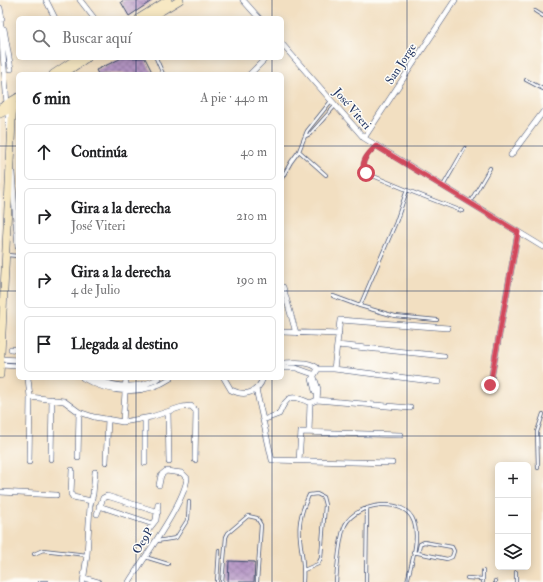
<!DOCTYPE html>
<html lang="es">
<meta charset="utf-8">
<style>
:root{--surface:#fff;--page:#f2f2f2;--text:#202124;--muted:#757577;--line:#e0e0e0}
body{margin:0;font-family:"IM FELL Double Pica",serif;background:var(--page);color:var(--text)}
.controls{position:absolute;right:12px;bottom:12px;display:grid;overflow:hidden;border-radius:6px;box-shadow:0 2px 10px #0003}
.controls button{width:36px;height:36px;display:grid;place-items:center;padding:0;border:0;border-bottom:1px solid var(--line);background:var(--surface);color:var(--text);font:20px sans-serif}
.stop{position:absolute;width:12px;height:12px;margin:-9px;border:3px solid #d1495b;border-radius:50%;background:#fff}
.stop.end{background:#d1495b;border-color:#fff;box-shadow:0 1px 4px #0008}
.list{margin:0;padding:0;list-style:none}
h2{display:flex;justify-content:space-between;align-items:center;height:52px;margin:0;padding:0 16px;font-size:17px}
h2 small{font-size:13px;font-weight:400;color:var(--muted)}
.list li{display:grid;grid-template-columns:26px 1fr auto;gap:12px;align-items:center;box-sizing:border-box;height:56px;margin:0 8px 8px;padding:0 8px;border:1px solid var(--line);border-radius:6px}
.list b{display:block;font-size:15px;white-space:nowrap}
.list p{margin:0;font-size:13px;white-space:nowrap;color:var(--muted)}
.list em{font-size:13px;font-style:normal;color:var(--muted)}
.icon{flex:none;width:22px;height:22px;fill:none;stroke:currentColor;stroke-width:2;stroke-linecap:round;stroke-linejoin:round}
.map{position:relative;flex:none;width:543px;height:582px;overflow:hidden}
.search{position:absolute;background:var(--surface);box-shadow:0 2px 10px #0003;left:16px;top:16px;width:268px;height:44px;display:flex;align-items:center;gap:10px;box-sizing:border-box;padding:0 14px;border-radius:6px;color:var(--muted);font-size:15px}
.panel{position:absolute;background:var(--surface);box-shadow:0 2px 10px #0003;left:16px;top:72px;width:268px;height:308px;border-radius:6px}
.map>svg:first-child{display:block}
.building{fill:url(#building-cross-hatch)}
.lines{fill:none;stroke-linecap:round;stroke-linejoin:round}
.lane-casing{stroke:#3b496d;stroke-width:4}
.street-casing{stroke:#3b496d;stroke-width:6}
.secondary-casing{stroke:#3b496d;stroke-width:8}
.lane{stroke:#fff;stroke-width:2.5}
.street{stroke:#fff;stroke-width:5}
.secondary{stroke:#f7e8c3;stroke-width:7}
.route{stroke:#d1495b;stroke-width:5}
.grid{fill:none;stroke:#1b2f5e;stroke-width:1;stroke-opacity:0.55}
.labels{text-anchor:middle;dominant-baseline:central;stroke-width:3;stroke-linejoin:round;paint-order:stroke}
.street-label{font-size:12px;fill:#1b2f5e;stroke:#fdfcf7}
</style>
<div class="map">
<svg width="543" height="582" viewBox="0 0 543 582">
<defs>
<pattern id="building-cross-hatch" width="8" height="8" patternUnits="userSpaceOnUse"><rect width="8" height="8" fill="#b798c6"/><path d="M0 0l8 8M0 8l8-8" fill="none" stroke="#947ca4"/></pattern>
</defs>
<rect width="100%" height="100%" fill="#fdfcf7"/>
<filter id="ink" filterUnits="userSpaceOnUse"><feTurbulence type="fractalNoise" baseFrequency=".025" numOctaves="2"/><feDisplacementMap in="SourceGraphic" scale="8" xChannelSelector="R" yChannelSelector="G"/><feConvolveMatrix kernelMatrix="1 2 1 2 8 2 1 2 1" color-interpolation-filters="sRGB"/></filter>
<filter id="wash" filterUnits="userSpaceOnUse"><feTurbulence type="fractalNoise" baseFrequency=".012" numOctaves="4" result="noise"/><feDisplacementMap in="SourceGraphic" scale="16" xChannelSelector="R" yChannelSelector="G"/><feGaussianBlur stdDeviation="0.9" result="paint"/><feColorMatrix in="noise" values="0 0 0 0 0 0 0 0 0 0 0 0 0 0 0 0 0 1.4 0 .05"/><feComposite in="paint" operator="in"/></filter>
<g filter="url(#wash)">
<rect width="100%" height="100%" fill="#f2dfc1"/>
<g id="blocks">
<path class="building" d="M124 0H153L129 16 121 2Z
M122 58H145L153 74H98L96 70Z
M229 561 255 562 254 582H228Z"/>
</g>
</g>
<g filter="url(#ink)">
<use href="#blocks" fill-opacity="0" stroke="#3b496d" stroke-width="1"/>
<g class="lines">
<defs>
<path id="lane" d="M535 11 543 16
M156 58 163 74
M526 80 543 89
M306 136 310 134 335 106
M326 175 299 151 307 131 331 101
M282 178 291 162 299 151
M443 186 465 148
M407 190 462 211
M470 202 490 168
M7 255 18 256
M333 296 360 306 396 222 407 190 366 173C358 163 369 153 376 146
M360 306 395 316 437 320
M538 468 537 432 543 414
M157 541 176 538 188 519 189 502
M413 552 418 553 447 559 452 557 454 551 452 547 424 542 420 544 418 553
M34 554 43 550 87 555
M145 557 168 564
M516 572V582
M467 578 483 579
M495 581V582
M40 582H47
M217 582 219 550
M222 582 226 537 228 533 248 516 257 518 261 525 257 582
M303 582C306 546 290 533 309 495L317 494 323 497 325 505 321 558 318 564 304 570
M336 582C337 569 340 536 345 525 356 503 405 495 414 522 420 540 411 564 407 582
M366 582 367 508
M483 582V571"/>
<path id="street" d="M46 0 55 18
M80 0 94 18
M243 0 259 18
M0 8 2 19
M0 17 9 129
M4 29 11 69
M282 44 364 138 543 247
M250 74 266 58
M364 138 455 0
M511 155 543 112
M12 173 18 247
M283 287 296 333
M282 332 339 334
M337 345 444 356
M11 349 18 350
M1 359 18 360
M282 363C292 363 311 360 318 369H334L439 382
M1 365 18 366
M282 368H296L313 374 318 389 317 400
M334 369 340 320 448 328
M28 378 30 397 29 462
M83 378C110 394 144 396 171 378
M93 378C114 387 138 390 159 378
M224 378 231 390C245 397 258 393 263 378
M490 385 518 232
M256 389 272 460 392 463
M315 391 312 379 318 369
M30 397 64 401 79 412 94 417 123 422 151 417 182 407 191 406 196 411 195 460
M168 412 169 462
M145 418V463
M263 420 279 414C287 395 292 394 310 403L317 400 410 408
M123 422 126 378
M309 432 310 403
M78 458 79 412
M51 459 52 399
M299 460 301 432 401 435
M106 462 108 419
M72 470 71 494 73 497 91 501
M0 492 56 495
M99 506 153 524
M97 514 103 498 107 496 158 512
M149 529 156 520 158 504
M84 578 98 582
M83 582 87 555 90 506 93 494 95 472
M129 582C143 559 185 502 187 478L182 473 166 471 161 475 159 485"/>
<path id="secondary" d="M139 18 168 0
M150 18 180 0
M53 74 77 58
M64 74 87 58
M0 108 18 97
M0 114 16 106
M0 375 13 100"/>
</defs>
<use href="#lane" class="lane-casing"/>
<use href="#street" class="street-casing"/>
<use href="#secondary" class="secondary-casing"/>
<use href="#lane" class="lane"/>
<use href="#street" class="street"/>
<use href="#secondary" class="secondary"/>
</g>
</g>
<g class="lines" filter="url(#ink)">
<path class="route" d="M366 173C358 163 369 153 376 146L518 232 490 385"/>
</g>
<path class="grid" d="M136 0V18M272 0V18M407 0V582M136 58V74M272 58V74M0 146H18M282 146H543M0 291H18M282 291H543M136 378V582M272 378V582M0 436H543"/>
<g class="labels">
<g class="street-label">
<text transform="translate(401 64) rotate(-57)">San Jorge</text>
<text transform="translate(352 109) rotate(49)">José Viteri</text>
<text transform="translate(143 541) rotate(-58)">Oe9P</text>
</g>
</g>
</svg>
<div class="controls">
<button>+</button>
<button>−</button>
<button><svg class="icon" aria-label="layers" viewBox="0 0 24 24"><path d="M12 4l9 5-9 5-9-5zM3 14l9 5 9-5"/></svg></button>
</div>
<div class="stop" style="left:366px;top:173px"></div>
<div class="stop end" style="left:490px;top:385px"></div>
<div class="search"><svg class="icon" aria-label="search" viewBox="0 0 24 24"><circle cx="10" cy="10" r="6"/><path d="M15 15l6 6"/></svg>Buscar aquí</div>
<section class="panel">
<h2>6 min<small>A pie · 440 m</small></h2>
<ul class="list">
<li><svg class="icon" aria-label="ahead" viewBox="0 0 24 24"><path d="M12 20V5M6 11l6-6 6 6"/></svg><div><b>Continúa</b></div><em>40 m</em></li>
<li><svg class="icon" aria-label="right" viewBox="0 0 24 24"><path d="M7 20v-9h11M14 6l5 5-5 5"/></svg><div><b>Gira a la derecha</b><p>José Viteri</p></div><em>210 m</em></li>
<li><svg class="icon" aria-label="right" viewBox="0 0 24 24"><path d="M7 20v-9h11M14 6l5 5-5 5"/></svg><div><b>Gira a la derecha</b><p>4 de Julio</p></div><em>190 m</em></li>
<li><svg class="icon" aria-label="arrive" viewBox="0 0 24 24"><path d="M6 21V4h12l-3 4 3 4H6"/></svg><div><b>Llegada al destino</b></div></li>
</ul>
</section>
</div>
